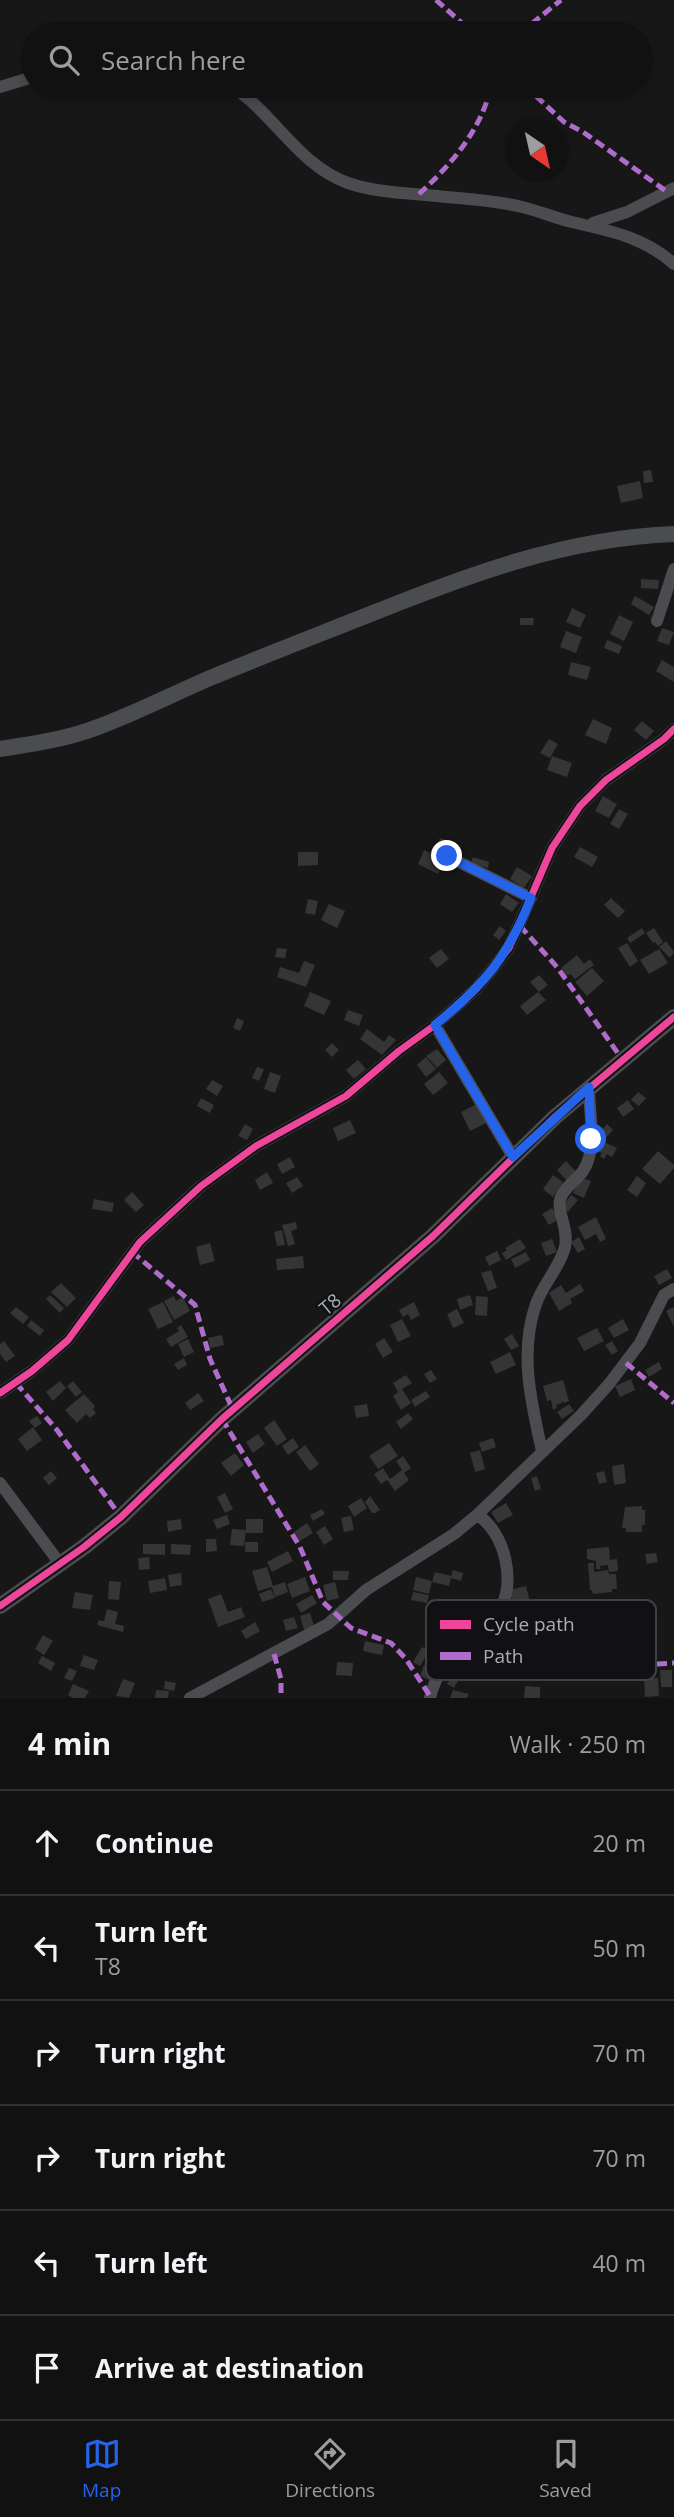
<!DOCTYPE html>
<meta charset="utf-8">
<style>
:root{--surface:#111;--page:#1e1f1f;--text:#f1f3f6;--muted:#9c9d9f;--line:#303131;--accent:#2563eb}
body{margin:0;font-family:"Open Sans",sans-serif;background:var(--page);color:var(--text)}
.compass{position:absolute;left:506px;top:119px;width:63px;height:63px;border-radius:50%;background:var(--surface);box-shadow:0 4px 10px #0003;rotate:146deg}
.stop{position:absolute;width:21px;height:21px;margin:-16px;border:5px solid #2563eb;border-radius:50%;background:#fff}
.stop.end{background:#2563eb;border-color:#fff;box-shadow:0 2px 7px #0008}
.list{margin:0;padding:0;list-style:none}
h2{display:flex;justify-content:space-between;align-items:center;height:91px;margin:0;padding:0 28px;font-size:30px}
h2 small{font-size:23px;font-weight:400;color:var(--muted)}
.list li{display:grid;grid-template-columns:46px 1fr auto;gap:21px;align-items:center;box-sizing:border-box;height:105px;padding:0 28px;border-top:2px solid var(--line)}
.list b{display:block;font-size:26px;white-space:nowrap}
.list p{margin:0;font-size:23px;white-space:nowrap;color:var(--muted)}
.list em{font-size:23px;font-style:normal;color:var(--muted)}
.icon{flex:none;width:38px;height:38px;fill:none;stroke:currentColor;stroke-width:2;stroke-linecap:round;stroke-linejoin:round}
.map{position:relative;flex:none;width:674px;height:1698px;overflow:hidden}
.search{position:absolute;background:var(--surface);box-shadow:0 4px 10px #0003;left:21px;right:21px;top:21px;height:77px;display:flex;align-items:center;gap:18px;box-sizing:border-box;padding:0 24px;border-radius:38px;color:var(--muted);font-size:26px}
.sheet{height:721px;background:var(--surface)}
nav{display:flex;justify-content:space-around;align-items:center;box-sizing:border-box;height:98px;border-top:2px solid var(--line);background:var(--surface);font-size:19px;color:var(--muted)}
nav a{display:grid;justify-items:center;gap:4px}
nav .on{color:var(--accent)}
.map>svg:first-child{display:block}
.building{fill:#353536}
.lines{fill:none;stroke-linecap:round;stroke-linejoin:round}
.minor{stroke:#4b4c50;stroke-width:12}
.tertiary{stroke:#4b4c50;stroke-width:16}
.quiet{stroke:#b06ccc;stroke-width:5;stroke-dasharray:10 5;stroke-linecap:butt}
.cycleway-casing{stroke:#111113;stroke-width:11}
.cycleway{stroke:#ed469a;stroke-width:7}
.route{stroke:#2563eb;stroke-width:9}
.labels{text-anchor:middle;dominant-baseline:central;stroke-width:5;stroke-linejoin:round;paint-order:stroke}
.street-label{font-size:19px;fill:#a8adb8;stroke:#111113}
.key{fill:#111113;stroke:#3e4045;stroke-width:2}
.key-label{font-size:19px;fill:#a8adb8}
</style>
<div class="map">
<svg width="674" height="1698" viewBox="0 0 674 1698">
<rect width="100%" height="100%" fill="#171717"/>
<path class="building" d="M651 470 653 482 644 483 643 471Z
M640 481 643 498 621 503 617 486Z
M641 579 659 580 658 589 641 588Z
M635 596 654 607 649 615 631 604Z
M572 608 586 615 580 628 566 622Z
M619 615 633 622 624 641 610 634Z
M520 618H534L533 625H520Z
M662 628 674 632 669 645 657 641Z
M566 631 582 637 576 653 560 647Z
M607 640 622 646 619 654 604 648Z
M662 660 674 667V682L656 671Z
M571 662 591 667 587 680 568 675Z
M593 719 612 728 606 744 585 735Z
M642 721 654 731 646 740 634 730Z
M549 739 558 744 550 758 540 753Z
M552 756 572 763 567 777 547 770Z
M603 796 617 804 609 818 595 811Z
M619 809 628 814 619 829 610 824Z
M440 838 454 843 450 852 436 847Z
M580 847 598 857 592 867 574 857Z
M424 850 445 860 438 874 418 864Z
M298 852H318V865L298 866Z
M473 857 489 862 488 868 471 863Z
M517 867 532 876 524 888 510 879Z
M506 894 519 903 512 912 500 904Z
M611 898 625 911 618 918 604 905Z
M308 899 318 901 315 915 305 913Z
M329 904 345 911 337 928 321 920Z
M500 926 506 931 499 940 493 935Z
M642 928 645 933 630 943 627 938Z
M654 928 663 942 658 946 655 942 653 943 646 933Z
M666 941 674 952 670 958 659 947Z
M627 943 638 961 630 967 618 948Z
M277 948 287 949 285 958 275 957Z
M441 949 449 959 437 968 429 958Z
M659 949 668 963 649 974 640 960Z
M577 955 584 964 590 959 594 965 575 979 570 974 567 976 561 968Z
M304 961 315 965 306 987 277 977 280 967 299 973Z
M592 968 604 981 587 996 575 982Z
M539 975 548 985 539 992 530 982Z
M310 992 331 1001 324 1015 304 1006Z
M538 992 546 1000 527 1015 520 1006Z
M348 1010 363 1015 359 1026 344 1020Z
M237 1018 244 1021 240 1031 233 1028Z
M367 1029 384 1042 389 1035 396 1040 382 1055 360 1039Z
M332 1043 339 1050 332 1057 325 1050Z
M437 1049 446 1060 437 1068 426 1056Z
M426 1057 436 1069 426 1077 417 1065Z
M358 1060 366 1069 354 1079 346 1070Z
M257 1067 264 1069 259 1081 252 1078Z
M270 1072 281 1076 275 1093 264 1089Z
M439 1072 448 1083 433 1095 424 1084Z
M212 1080 223 1086 217 1096 206 1089Z
M638 1092 646 1098 639 1106 631 1100Z
M201 1098 214 1105 210 1113 197 1106Z
M628 1100 634 1109 623 1117 617 1108Z
M477 1104 486 1123 470 1131 461 1112Z
M350 1120 356 1133 338 1141 333 1128Z
M245 1124 253 1129 247 1140 238 1136Z
M607 1124 613 1130 602 1142 597 1135Z
M604 1142 617 1148 612 1157 607 1154 604 1159 600 1156 602 1153 599 1152Z
M658 1151 674 1165V1168L660 1184 642 1169Z
M290 1157 295 1167 282 1174 277 1164Z
M566 1161 578 1174 569 1183 557 1170Z
M267 1172 273 1183 260 1190 255 1180Z
M553 1175 563 1182 553 1197 543 1189Z
M637 1176 646 1183 637 1197 627 1190Z
M297 1177 303 1186 292 1193 286 1183Z
M580 1177 591 1181 584 1198 573 1193Z
M132 1192 144 1205 136 1212 124 1200Z
M571 1195 578 1200 568 1212 562 1207Z
M94 1199 114 1203 112 1212 92 1209Z
M552 1208 559 1219 549 1225 542 1214Z
M596 1217 606 1239 600 1242 596 1234 585 1240 578 1227Z
M296 1222 297 1229 291 1231 295 1244 288 1246 282 1225Z
M282 1230 285 1245 277 1246 274 1232Z
M579 1237 585 1249 578 1253 571 1242Z
M520 1239 526 1248 506 1260 502 1253 507 1250 505 1248Z
M552 1239 557 1252 546 1256 541 1243Z
M210 1243 215 1261 200 1265 196 1247Z
M497 1251 501 1260 489 1266 485 1257Z
M526 1252 530 1260 515 1268 511 1259Z
M303 1256 304 1268 277 1270 276 1259Z
M667 1269 672 1278 659 1285 654 1276Z
M491 1270 497 1288 488 1291 481 1273Z
M61 1283 76 1298 67 1307 51 1292Z
M580 1284 584 1291 570 1299 572 1303 559 1311 549 1293 561 1285 566 1293Z
M50 1295 64 1308 60 1313 46 1299Z
M470 1295 473 1305 460 1310 457 1299Z
M174 1296 176 1301 183 1297 190 1311 174 1320 164 1301Z
M476 1296 488 1297 487 1316 475 1315Z
M163 1302 173 1322 158 1329 148 1309Z
M414 1302 420 1315 411 1320 408 1314 403 1317 399 1310Z
M16 1307 29 1317 23 1324 10 1313Z
M674 1307V1327L666 1311Z
M457 1309 464 1323 453 1328 447 1314Z
M402 1319 411 1336 398 1342 390 1325Z
M623 1319 629 1330 614 1338 608 1328Z
M31 1320 44 1330 40 1336 27 1326Z
M181 1325 188 1337 171 1347 166 1339 179 1331 177 1328Z
M597 1328 604 1341 584 1351 577 1338Z
M512 1334 519 1346 511 1350 504 1339Z
M222 1335 224 1345 210 1348 208 1338Z
M384 1338 393 1352 383 1358 375 1344Z
M188 1339 194 1352 184 1357 178 1344Z
M4 1341 15 1356 6 1362 0 1354V1344Z
M612 1341 618 1351 612 1355 605 1345Z
M510 1352 516 1365 496 1374 490 1362Z
M184 1358 187 1365 178 1370 174 1364Z
M659 1362 662 1369 649 1377 645 1370Z
M431 1370 437 1379 430 1383 424 1374Z
M406 1375 412 1383 402 1389 411 1403 401 1410 393 1396 398 1392 393 1383Z
M631 1379 635 1390 620 1397 615 1386Z
M563 1380 569 1401 564 1403 562 1401V1403L556 1405 557 1408 553 1410 551 1400 547 1401 543 1386Z
M60 1381 66 1388 53 1401 46 1392Z
M73 1381 82 1392 76 1397 67 1386Z
M426 1391 430 1397 415 1407 411 1400Z
M198 1393 204 1401 190 1410 185 1403Z
M84 1394 95 1406 93 1409 96 1413 90 1418 86 1414 77 1423 65 1410Z
M367 1404 369 1416 356 1418 354 1406Z
M569 1404 574 1411 562 1419 557 1412Z
M408 1413 413 1419 401 1429 396 1422Z
M37 1416 42 1423 35 1428 29 1421Z
M274 1420 287 1439 277 1446 264 1428Z
M33 1427 42 1440 27 1451 18 1439Z
M258 1434 265 1444 253 1453 246 1442Z
M293 1438 299 1447 288 1455 282 1446Z
M493 1438 496 1447 482 1452 479 1443Z
M389 1443 398 1456 378 1469 369 1456Z
M305 1445 319 1464 310 1471 296 1452Z
M480 1450 485 1469 475 1472 470 1453Z
M235 1453 244 1465 231 1476 221 1463Z
M403 1456 411 1468 404 1473 409 1480 395 1491 387 1480 381 1484 374 1474 383 1468 390 1479 402 1470 396 1461Z
M624 1464 626 1483 614 1485 612 1466Z
M51 1471 57 1478 49 1485 43 1478Z
M604 1471 607 1482 599 1484 596 1473Z
M537 1476 541 1489 535 1491 531 1478Z
M225 1493 233 1509 225 1513 217 1497Z
M370 1496 380 1510 375 1513H372L365 1502Z
M361 1498 367 1508 354 1517 348 1506Z
M506 1503 513 1515 498 1523 491 1512Z
M642 1506V1510H645V1525H642V1532H626V1528H622L625 1507Z
M322 1509 325 1514 313 1521 310 1515Z
M227 1515 230 1524 217 1529 213 1520Z
M351 1516 354 1530 344 1532 341 1518Z
M181 1519 182 1529 168 1532 167 1521Z
M246 1519H263V1533H246Z
M307 1523 313 1533 300 1541 294 1532Z
M325 1526 333 1539 324 1545 316 1532Z
M232 1529 246 1530 244 1546 230 1545Z
M206 1539H216L217 1551 206 1552Z
M245 1542H258V1552H245Z
M143 1544H165V1555L143 1554Z
M171 1544 191 1545 190 1555 171 1554Z
M609 1547 610 1560 617 1559 618 1571 609 1572 608 1565 600 1566 601 1569H596V1561L587 1559V1549Z
M288 1551 293 1561 272 1572 267 1562Z
M656 1553 658 1562 647 1564 645 1554Z
M149 1557 150 1569 139 1570 138 1558Z
M588 1563H594V1572L608 1570 609 1574H616L617 1589H612V1592L593 1594 592 1590H590Z
M267 1567 273 1586 285 1582 288 1592 275 1597 272 1587 258 1591 252 1571Z
M453 1570 463 1573 461 1581 451 1578 449 1586 432 1582 435 1572 451 1576Z
M333 1571H349L348 1580H333Z
M181 1573 182 1585 170 1587 168 1575Z
M305 1577 310 1591 292 1598 287 1584Z
M416 1577 432 1581 429 1594 413 1590Z
M165 1578 167 1590 150 1593 148 1581Z
M109 1581 121 1582 119 1600 108 1599Z
M335 1582 339 1598 327 1601 323 1585Z
M526 1586 531 1606 523 1609 521 1600 513 1602 509 1590Z
M271 1589 275 1598 262 1602 259 1594Z
M75 1592 93 1595 90 1610 72 1608Z
M413 1592 429 1595 427 1603 411 1600Z
M221 1594 228 1612 241 1607 245 1617 218 1627 208 1599Z
M312 1595 317 1603 301 1613 296 1604Z
M107 1609 118 1612 115 1624 124 1626 123 1632 97 1625 99 1620 104 1621Z
M310 1613 314 1626 304 1630 300 1616Z
M294 1617 298 1628 286 1631 283 1620Z
M255 1622 260 1631 246 1639 241 1631Z
M43 1635 53 1641 44 1655 35 1649Z
M365 1641 384 1645 382 1655 363 1651Z
M422 1647 429 1651 420 1666 413 1662Z
M84 1655 98 1660 94 1670 80 1666Z
M42 1656 55 1663 51 1671 38 1663Z
M337 1662 353 1663 352 1676 336 1675Z
M424 1665 434 1669 430 1680 420 1676Z
M69 1668 77 1671 72 1681 64 1678Z
M660 1670H672V1687H661Z
M452 1675 459 1679 454 1688 447 1684Z
M644 1678H658L659 1696 645 1697Z
M123 1679 135 1683 129 1698 116 1696Z
M165 1681 176 1683 174 1691 164 1689Z
M73 1684 89 1691 85 1698H73L68 1695Z
M525 1686 540 1687V1698H524Z
M156 1690 169 1691 168 1698H155Z
M453 1690 469 1694 467 1698H450Z"/>
<g class="lines">
<path class="minor" d="M231 86C274 113 298 165 348 183 377 193 408 193 437 196 465 199 494 200 522 207 539 211 555 218 572 222 610 231 644 237 674 264
M0 87 33 77
M593 223 627 212 674 188
M657 621 674 569
M447 856 531 898
M435 1025 513 1157
M0 1393 32 1371 68 1340 140 1242 201 1186 256 1146 346 1096 399 1051 435 1025 477 988 509 948 552 848 580 806 606 780 664 739 674 729
M542 1451C531 1402 519 1352 536 1304 543 1284 560 1267 565 1247 569 1228 557 1214 560 1200 562 1189 576 1181 583 1171 598 1149 589 1113 589 1087
M0 1483 61 1565
M190 1698 328 1624 366 1590 454 1534 477 1515 581 1415 609 1384 640 1343 664 1295 674 1289
M430 1698C435 1673 456 1649 475 1632 483 1625 493 1621 499 1611 517 1584 505 1531 477 1515"/>
<path class="tertiary" d="M0 749C33 744 67 739 98 727 136 713 173 694 210 678 263 656 315 636 368 615 467 575 566 538 674 534
M0 1606 84 1547 121 1517 222 1419 433 1236 555 1117 674 1017"/>
<path class="quiet" d="M436 0 473 33
M520 33 561 0
M525 86 564 122 583 132 666 191
M419 194C451 165 482 129 491 86
M520 926 557 967 622 1059
M132 1252 195 1305 210 1359 233 1410
M626 1363 674 1403
M16 1383 57 1430 121 1517
M222 1419 300 1547 323 1602 351 1628 391 1643 406 1659 430 1696
M274 1654 281 1679V1698
M614 1677 656 1664 674 1663"/>
<defs>
<path id="cycleway" d="M0 1393 32 1371 68 1340 140 1242 201 1186 256 1146 346 1096 399 1051 435 1025 477 988 509 948 552 848 580 806 606 780 664 739 674 729
M0 1606 84 1547 121 1517 222 1419 433 1236 555 1117 674 1017"/>
</defs>
<use href="#cycleway" class="cycleway-casing"/>
<use href="#cycleway" class="cycleway"/>
</g>
<g class="lines">
<path class="route" d="M447 856 531 898C508 957 484 985 435 1025L513 1157 589 1087 591 1139"/>
</g>
<g class="labels">
<g class="street-label">
<text transform="translate(330 1304) rotate(-40)">T8</text>
</g>
</g>
<rect x="426" y="1600" width="230" height="80" rx="10" class="key"/>
<rect x="440" y="1620" width="31" height="9" fill="#ed469a"/>
<rect x="440" y="1652" width="31" height="8" fill="#b06ccc"/>
<g class="key-label">
<text x="483" y="1631">Cycle path</text>
<text x="483" y="1663">Path</text>
</g>
</svg>
<svg class="compass" viewBox="-18 -18 36 36"><path d="M0-13l5 13h-10z" fill="#e53935"/><path d="M0 13l5-13h-10z" fill="#9c9d9f"/></svg>
<div class="stop" style="left:591px;top:1139px"></div>
<div class="stop end" style="left:447px;top:856px"></div>
<div class="search"><svg class="icon" aria-label="search" viewBox="0 0 24 24"><circle cx="10" cy="10" r="6"/><path d="M15 15l6 6"/></svg>Search here</div>
</div>
<section class="sheet">
<h2>4 min<small>Walk · 250 m</small></h2>
<ul class="list">
<li><svg class="icon" aria-label="ahead" viewBox="0 0 24 24"><path d="M12 20V5M6 11l6-6 6 6"/></svg><div><b>Continue</b></div><em>20 m</em></li>
<li><svg class="icon" aria-label="left" viewBox="0 0 24 24"><path d="M17 20v-9H6M10 6l-5 5 5 5"/></svg><div><b>Turn left</b><p>T8</p></div><em>50 m</em></li>
<li><svg class="icon" aria-label="right" viewBox="0 0 24 24"><path d="M7 20v-9h11M14 6l5 5-5 5"/></svg><div><b>Turn right</b></div><em>70 m</em></li>
<li><svg class="icon" aria-label="right" viewBox="0 0 24 24"><path d="M7 20v-9h11M14 6l5 5-5 5"/></svg><div><b>Turn right</b></div><em>70 m</em></li>
<li><svg class="icon" aria-label="left" viewBox="0 0 24 24"><path d="M17 20v-9H6M10 6l-5 5 5 5"/></svg><div><b>Turn left</b></div><em>40 m</em></li>
<li><svg class="icon" aria-label="arrive" viewBox="0 0 24 24"><path d="M6 21V4h12l-3 4 3 4H6"/></svg><div><b>Arrive at destination</b></div></li>
</ul>
</section>
<nav>
<a class="on"><svg class="icon" aria-label="map" viewBox="0 0 24 24"><path d="M3 6l6-2 6 2 6-2v14l-6 2-6-2-6 2zM9 4v14M15 6v14"/></svg>Map</a>
<a><svg class="icon" aria-label="directions" viewBox="0 0 24 24"><path d="M12 3l9 9-9 9-9-9zM9 14v-3h6M13 9l2 2-2 2"/></svg>Directions</a>
<a><svg class="icon" aria-label="saved" viewBox="0 0 24 24"><path d="M7 4h10v16l-5-4-5 4z"/></svg>Saved</a>
</nav>
